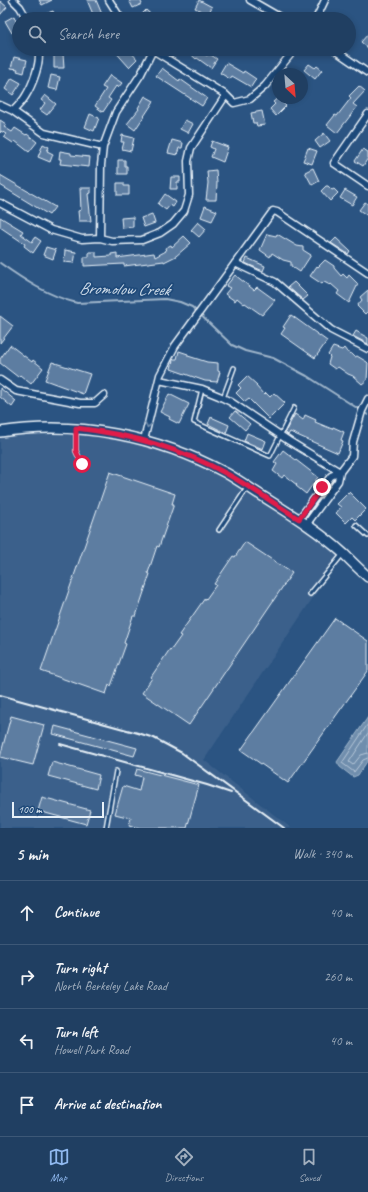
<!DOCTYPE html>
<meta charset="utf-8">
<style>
:root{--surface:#203f62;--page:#284668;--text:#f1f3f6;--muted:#a2afbe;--line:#3d5877;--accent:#90b9f0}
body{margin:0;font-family:Caveat,sans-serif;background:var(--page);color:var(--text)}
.compass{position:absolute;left:272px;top:68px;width:36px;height:36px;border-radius:50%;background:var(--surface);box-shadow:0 2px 6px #0003;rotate:154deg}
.scale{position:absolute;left:12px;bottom:10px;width:92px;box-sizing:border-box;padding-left:4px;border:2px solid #e8f1f8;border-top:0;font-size:11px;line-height:14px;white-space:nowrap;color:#e8f1f8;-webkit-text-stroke:3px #1f4a7a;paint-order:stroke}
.stop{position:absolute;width:12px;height:12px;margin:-9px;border:3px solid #e11d48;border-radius:50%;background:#fff}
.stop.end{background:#e11d48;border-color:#fff;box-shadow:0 1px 4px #0008}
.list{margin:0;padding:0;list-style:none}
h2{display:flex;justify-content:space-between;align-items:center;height:52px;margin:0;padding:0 16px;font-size:17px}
h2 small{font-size:13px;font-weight:400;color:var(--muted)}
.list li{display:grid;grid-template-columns:26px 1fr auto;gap:12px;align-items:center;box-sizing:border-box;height:64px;padding:0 16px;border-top:1px solid var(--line)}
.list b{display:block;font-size:15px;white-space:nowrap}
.list p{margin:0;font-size:13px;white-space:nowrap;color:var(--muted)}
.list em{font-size:13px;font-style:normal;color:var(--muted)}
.icon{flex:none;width:22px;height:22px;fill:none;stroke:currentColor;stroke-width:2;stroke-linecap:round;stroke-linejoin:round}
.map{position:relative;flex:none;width:368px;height:828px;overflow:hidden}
.search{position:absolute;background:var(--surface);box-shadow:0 2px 6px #0003;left:12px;right:12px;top:12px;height:44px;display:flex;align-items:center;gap:10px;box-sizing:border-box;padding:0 14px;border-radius:22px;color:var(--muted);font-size:15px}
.sheet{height:308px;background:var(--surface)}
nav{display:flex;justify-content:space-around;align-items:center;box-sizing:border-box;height:56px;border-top:1px solid var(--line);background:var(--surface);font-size:11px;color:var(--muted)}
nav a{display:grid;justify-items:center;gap:2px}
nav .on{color:var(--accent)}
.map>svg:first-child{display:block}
.built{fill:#3a608b}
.water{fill:#708ead;stroke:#a0b6cb}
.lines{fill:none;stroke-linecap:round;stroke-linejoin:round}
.shore{stroke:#b8c9da;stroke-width:1}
.stream{stroke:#a0b6cb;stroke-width:2}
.building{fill:#5d7da1;stroke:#e8f1f8}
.lane-casing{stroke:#e8f1f8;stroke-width:6}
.street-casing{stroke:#e8f1f8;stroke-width:9}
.secondary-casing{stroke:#e8f1f8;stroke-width:12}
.lane{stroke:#1f4a7a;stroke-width:3}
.street{stroke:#1f4a7a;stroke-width:6}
.secondary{stroke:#1f4a7a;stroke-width:9}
.rail{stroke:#e8f1f8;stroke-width:2}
.oneway{stroke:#6f8dac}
.route{stroke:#e11d48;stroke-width:5}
.labels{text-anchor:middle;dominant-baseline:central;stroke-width:3.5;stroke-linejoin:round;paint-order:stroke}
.water-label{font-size:17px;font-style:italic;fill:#d0dde9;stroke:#1f4a7a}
</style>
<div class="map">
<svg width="368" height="828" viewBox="0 0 368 828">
<rect width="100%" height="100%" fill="#2b5482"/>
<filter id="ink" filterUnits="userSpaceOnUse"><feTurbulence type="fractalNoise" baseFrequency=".025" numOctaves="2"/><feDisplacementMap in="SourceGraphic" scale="8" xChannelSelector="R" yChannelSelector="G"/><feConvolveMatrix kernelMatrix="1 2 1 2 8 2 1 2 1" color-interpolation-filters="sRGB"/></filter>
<g filter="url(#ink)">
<path class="built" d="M49 428 121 429 237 479 343 553 204 760 291 828H0V432Z"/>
<path class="water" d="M368 717V760L358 775 353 777 340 767 337 762Z"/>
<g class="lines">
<path class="shore" d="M368 724 342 763 354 772 363 760 368 758
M368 733 349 762 353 765 361 755 368 753"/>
<path class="stream" d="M0 263C24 280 48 296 77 303L165 299 180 302 192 307 232 345 245 351 273 358 307 376 368 415"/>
</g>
<path class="building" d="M39 0H52L42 5Z
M87 0H96L104 19H95Z
M129 0H140L142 4 133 8Z
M199 0 212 7 208 14 195 8Z
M0 1 7 7 0 15Z
M146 10 156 19H137Z
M53 11 56 19H46L45 14Z
M223 13 232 19H218Z
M14 16 19 29 12 33 5 21Z
M368 34V48L361 42Z
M113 49H134L131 52 137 59 129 67Z
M185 49H199L207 56 208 53 217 59 211 68 197 58 196 59Z
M54 54H63L64 68H54Z
M14 57 27 60 24 73 17 71 18 69 11 68Z
M226 63 243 73 244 71 256 79 251 87 232 76 230 79 220 73Z
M309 64 315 68 317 66 322 70 315 79 304 70Z
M162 68 179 81 180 79 207 98 202 106 156 76Z
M51 75 60 77 57 90 48 88Z
M110 75 122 83 118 88 116 86 108 98 111 100 103 112 95 106 106 89 102 87Z
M12 78 21 83 13 95 5 89Z
M359 86 365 91 353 104 357 107 337 133 327 125 335 115 337 116 351 98 349 96Z
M45 95 56 104 47 115 40 110 45 103 41 100Z
M145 96 154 101 135 130 127 124 139 109 138 108Z
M278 98 286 106 276 116 270 109 275 104 273 102Z
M262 111 265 125 257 126 256 123H253L251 113Z
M90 114 99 118 94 131 85 127Z
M0 120 6 124 4 127 12 132 15 128 26 135 27 134 37 142 29 152 15 141 13 143 4 137 6 134 1 131 0 133Z
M185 120 193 124 188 133 180 129Z
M324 133 330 141 320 148 315 141Z
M122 135 134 138 131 151 122 149 124 142H121Z
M172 140 183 143 182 148H179L177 155 168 153Z
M212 141 228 147 223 162 211 157 214 149 210 147Z
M43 144 49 147 47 151 53 154 50 162 38 157Z
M308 148 317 151 312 164 303 161Z
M363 149 368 152V158L363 166 355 161Z
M60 151 71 153V155L90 157 89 167 60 164 61 159H59Z
M118 160H125V166H127V174H118Z
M313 168 319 181 312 185 305 172Z
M216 170 217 183 216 200H206L208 183 207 171Z
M0 175 55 207 49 215 0 185Z
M171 177H180V182H177V189H170Z
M117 183H124V186H129V195H117Z
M326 186H328L332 190 334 189 338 193 330 201 321 191Z
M80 188H91V193L88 194 91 221H79L78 211 81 210Z
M345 190 357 197 352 205 340 198Z
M165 194 176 202 173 207 170 205 166 210 158 204Z
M365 202 368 204V216L359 210Z
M205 206 217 211 212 221 201 217Z
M152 214 155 223 144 227 141 218Z
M0 217 23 231 21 234 32 242 35 237 41 241 33 253 24 246 25 244 0 227Z
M133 217V227L122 228 121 218Z
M198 222 206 229 199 237 191 230Z
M267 234 276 236 277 234 297 246 303 247V250L311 255 300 272 291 266V262L283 260 272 253 270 257 260 250Z
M184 236 191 243 176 256 164 262V261L124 266V264L84 266V257H89V252H96V257L111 256V254L117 253V258L154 253 155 257 166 251 165 248 171 245 172 247Z
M336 238 350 251 348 254 331 243Z
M46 247 56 250 53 259 43 255Z
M65 250 76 252 74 263 64 262Z
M247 258 265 266 263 271 245 263Z
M325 260 334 266V268L341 276 343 274 347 278 349 275 358 284 349 303 337 294 339 291 331 284 330 285 324 282 322 284 310 276 317 266 318 267Z
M235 275 254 290 257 287 275 300 262 315 245 303 244 304 237 298 235 301 225 294 230 288 226 286Z
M294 282 308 296 303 300 288 287Z
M368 290V311L365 314 357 306 362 300 360 297Z
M291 315 327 341 315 358 281 334 285 328 283 327Z
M0 316 13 326 0 343Z
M356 331 368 338V344L353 336Z
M10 345 32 362 33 360 43 368 31 384 20 375 18 377 0 363V359Z
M333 347 342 350 344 348 347 352 352 354 355 357 357 356 367 362 368 363 367 380 362 384 353 376 348 374 338 367 335 369 328 364 330 357 328 355Z
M179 351 188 354V356L207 362 218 363V371L220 372 217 382 205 381 171 369 173 360 174 359H177Z
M52 362 90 374 83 394 45 380Z
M247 376 257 385 256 386 264 395 266 393 270 397 274 393 285 403 269 419 249 399 245 402 236 393 241 388 238 385Z
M0 388 16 401 12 407 0 397Z
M169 394 189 404 179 424 169 419 170 417 160 412Z
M235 411 250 424 245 430 230 417Z
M295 414 303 420 305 415 316 420 315 422 332 429 333 427 344 432 341 440 343 441 338 453 290 432 288 435 285 432Z
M211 417 229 425 226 433 208 424Z
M247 433 266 441 263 449 244 441Z
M283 450 318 477 306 494 296 486 297 485 284 475 282 478 273 471 277 464 274 462Z
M110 472 175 494 172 504H174L159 547 157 546 148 573 150 574 136 616H133L124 643 126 644 111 686 109 685 106 694 41 671Z
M349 492 366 509 355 520 352 517 346 523 336 513 341 507 337 504Z
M245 542 292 573 189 725 142 693 152 678 151 677 170 649 171 650 181 636 179 635 205 598 206 599 216 585 214 584 233 556 235 557Z
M335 618 368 641V671L288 783 241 750Z
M11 716 44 725 33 765 0 757Z
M55 726 137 748 134 756 53 734Z
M52 762 99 775 96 789 48 776Z
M137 769 199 785 187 828H140L129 825 131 818 115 814 123 786 139 791 142 777 135 775Z
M42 797 90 810 86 824 38 811Z"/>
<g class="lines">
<defs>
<path id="lane" d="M202 389 194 422 270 456 294 408
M223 398 234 368
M76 430V451L82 464
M356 525 368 536
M219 530 247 488
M310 594 342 555
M106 828 116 771"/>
<path id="street" d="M13 0 20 7 27 19
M109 0 121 19
M250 0 283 19
M316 19 325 0
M151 49 226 95 234 103 250 99 265 86 295 49
M333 49 368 73
M0 105 13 111 44 133 103 147
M13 111C17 107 22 102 25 97 32 86 42 62 38 49
M368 114 334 163 368 186
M0 203 51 230 82 239 100 238 112 241 142 240 160 233 173 224 184 211 189 195 188 161 191 148 226 95
M100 238 101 165 103 147 116 112 141 74 153 50
M235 263 275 282 331 330 368 349
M0 380 16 391 80 403H95L104 395
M159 380 202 389 219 396 231 402 289 441 340 472
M144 440 160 375 175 346 273 211 277 212 368 273
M299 519 331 476 340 472
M306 525 338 481 340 472 352 456 353 442 362 411 368 399"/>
<path id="secondary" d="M0 432C78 420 157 436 226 473 240 481 254 491 267 499 294 516 321 533 344 554 352 562 360 570 368 577"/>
</defs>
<use href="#lane" class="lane-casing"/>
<use href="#street" class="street-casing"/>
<use href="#secondary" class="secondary-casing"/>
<use href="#lane" class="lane"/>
<use href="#street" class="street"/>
<use href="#secondary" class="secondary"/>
<path class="rail" d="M0 695 138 733 154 738 182 753 284 828
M60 744 207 785 231 793"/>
</g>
<defs><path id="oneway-chevron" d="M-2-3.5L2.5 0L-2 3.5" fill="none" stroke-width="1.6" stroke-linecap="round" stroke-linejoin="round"/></defs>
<use class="oneway" href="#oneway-chevron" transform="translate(148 425) rotate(103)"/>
</g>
<g class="lines" filter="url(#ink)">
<path class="route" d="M82 464 76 451V428C129 434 180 448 227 474 251 487 275 504 299 519L322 487"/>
</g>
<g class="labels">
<g class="water-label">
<text transform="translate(124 289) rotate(1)">Bromolow Creek</text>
</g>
</g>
</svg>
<svg class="compass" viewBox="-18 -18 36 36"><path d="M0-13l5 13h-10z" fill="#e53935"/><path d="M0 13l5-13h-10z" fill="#a2afbe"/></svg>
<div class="scale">100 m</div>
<div class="stop" style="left:82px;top:464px"></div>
<div class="stop end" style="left:322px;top:487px"></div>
<div class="search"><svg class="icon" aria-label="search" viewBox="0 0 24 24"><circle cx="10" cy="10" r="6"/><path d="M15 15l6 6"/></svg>Search here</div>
</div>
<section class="sheet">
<h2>5 min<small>Walk · 340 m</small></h2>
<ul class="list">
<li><svg class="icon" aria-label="ahead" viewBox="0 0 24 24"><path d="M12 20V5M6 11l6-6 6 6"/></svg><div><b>Continue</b></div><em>40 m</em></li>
<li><svg class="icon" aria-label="right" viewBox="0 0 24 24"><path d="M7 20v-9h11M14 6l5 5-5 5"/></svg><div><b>Turn right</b><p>North Berkeley Lake Road</p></div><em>260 m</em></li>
<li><svg class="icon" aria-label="left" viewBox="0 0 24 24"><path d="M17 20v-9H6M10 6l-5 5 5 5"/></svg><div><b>Turn left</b><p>Howell Park Road</p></div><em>40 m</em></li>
<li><svg class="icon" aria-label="arrive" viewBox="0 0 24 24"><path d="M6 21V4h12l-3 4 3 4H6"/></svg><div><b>Arrive at destination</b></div></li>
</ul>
</section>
<nav>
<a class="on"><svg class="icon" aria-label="map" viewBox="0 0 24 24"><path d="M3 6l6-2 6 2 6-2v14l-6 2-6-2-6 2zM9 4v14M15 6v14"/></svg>Map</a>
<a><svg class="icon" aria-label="directions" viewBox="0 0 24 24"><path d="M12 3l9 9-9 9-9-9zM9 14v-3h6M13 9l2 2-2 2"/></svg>Directions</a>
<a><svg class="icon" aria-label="saved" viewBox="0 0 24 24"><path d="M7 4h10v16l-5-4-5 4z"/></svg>Saved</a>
</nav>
